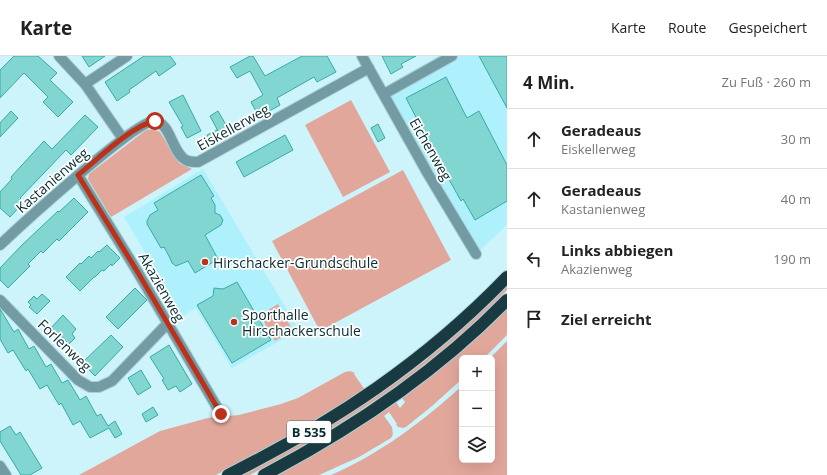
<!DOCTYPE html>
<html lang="de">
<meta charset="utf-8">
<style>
:root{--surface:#fff;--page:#f6f6f6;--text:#222;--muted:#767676;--line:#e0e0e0}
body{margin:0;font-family:"Open Sans",sans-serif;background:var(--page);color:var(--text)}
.controls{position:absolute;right:12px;bottom:12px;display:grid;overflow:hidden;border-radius:6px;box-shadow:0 4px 16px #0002}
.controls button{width:36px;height:36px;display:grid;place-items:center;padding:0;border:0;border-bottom:1px solid var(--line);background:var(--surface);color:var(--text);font:20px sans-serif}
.stop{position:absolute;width:12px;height:12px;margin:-9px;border:3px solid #bc3119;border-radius:50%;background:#fff}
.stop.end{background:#bc3119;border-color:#fff;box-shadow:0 1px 4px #0008}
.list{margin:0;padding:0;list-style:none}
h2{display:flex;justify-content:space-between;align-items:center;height:52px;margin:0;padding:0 16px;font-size:17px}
h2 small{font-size:13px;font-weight:400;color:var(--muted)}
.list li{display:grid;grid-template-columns:26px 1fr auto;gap:12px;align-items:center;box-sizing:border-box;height:60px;padding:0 16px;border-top:1px solid var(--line)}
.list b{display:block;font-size:15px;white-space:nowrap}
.list p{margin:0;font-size:13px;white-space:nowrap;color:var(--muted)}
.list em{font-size:13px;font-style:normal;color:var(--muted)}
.icon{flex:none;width:22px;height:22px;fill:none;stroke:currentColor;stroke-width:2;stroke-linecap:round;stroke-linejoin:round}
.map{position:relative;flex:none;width:507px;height:419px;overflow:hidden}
header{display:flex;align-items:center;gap:24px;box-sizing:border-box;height:56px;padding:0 20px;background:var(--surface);border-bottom:1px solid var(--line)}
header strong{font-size:19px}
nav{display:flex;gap:22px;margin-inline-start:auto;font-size:14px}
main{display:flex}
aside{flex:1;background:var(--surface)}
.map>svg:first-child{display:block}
.built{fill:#aff0fd}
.green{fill:#e2a79b}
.building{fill:#81d6d2;stroke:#37aba7}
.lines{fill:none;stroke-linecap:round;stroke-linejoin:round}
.street-casing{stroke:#aacfd7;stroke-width:12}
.highway-casing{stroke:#aacfd7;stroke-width:14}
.street{stroke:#739ba4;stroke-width:10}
.highway{stroke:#193a41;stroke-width:12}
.route{stroke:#bc3119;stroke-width:5}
.poi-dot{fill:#bc3119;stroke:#fff;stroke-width:1.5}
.labels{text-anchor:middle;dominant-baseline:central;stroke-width:3.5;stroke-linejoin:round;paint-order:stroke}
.shield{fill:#fff;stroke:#536b70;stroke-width:1}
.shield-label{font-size:13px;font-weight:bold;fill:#092c32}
.street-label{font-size:14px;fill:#092c32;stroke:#fff}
.poi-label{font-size:14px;fill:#092c32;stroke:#fff;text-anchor:start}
</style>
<header>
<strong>Karte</strong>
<nav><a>Karte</a><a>Route</a><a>Gespeichert</a></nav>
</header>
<main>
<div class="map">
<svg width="507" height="419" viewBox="0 0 507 419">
<rect width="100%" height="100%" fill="#cdf3fb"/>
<path class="built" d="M438 0H507V169L476 198 385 31Z
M203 113 299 274 232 312 196 252 183 260 124 161Z"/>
<path class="green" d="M351 44 390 116 343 141 305 69Z
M154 73 160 76 179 107 192 113 111 161 88 123 89 118 146 74Z
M403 114 451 204 320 275 272 185Z
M507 230V234C433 312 344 369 250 419H243C340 369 431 310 507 230Z
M278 248 293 275 275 285 260 259Z
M507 252V279L484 302H462V323L432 350 406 371 403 372 398 371 396 368H397L389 356 384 360 392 371 393 378 391 382 359 401 319 419H276L349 377 396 346 400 352 405 346 402 342Z
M507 285V419H331C380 398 423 365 462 330V404H492V302H490Z
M350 315 355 317 354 318 365 334 298 375 216 419H79L160 375 208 362 239 359 281 348 298 342 345 316Z"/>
<path class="building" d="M14 0H38L57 17 50 24 73 46 58 61 43 46 48 41 24 17 0 42V14Z
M82 0H105L89 11Z
M144 0H170L176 8 159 20 156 15 129 34 130 36 117 45 105 26Z
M250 0H253L265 20 302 0H327L336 16 317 26 314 21 277 42 280 49 259 61 251 46 263 39 250 15 237 22 230 11Z
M382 0H416L401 8 403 11 391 18Z
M479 0H507V52Z
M446 21 467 62 479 55 507 109V145L475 164 463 143 461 145 441 109 439 110 434 101 436 100 406 42Z
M183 39 201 75 187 82 181 71 183 70 169 46Z
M11 55 18 62 0 81V67Z
M218 55 229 74 220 79 221 81 211 87 207 79 217 74 219 77 210 60Z
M85 59 98 71 71 99 66 94 20 142 24 146 10 161 0 152V136L12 123 11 121 44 85 52 93Z
M378 68 385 82 378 86 371 72Z
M285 79 293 94 244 121 236 106Z
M201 119 214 140 211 142 215 149V157L220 159 223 164 221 169 205 179 218 203 195 217 188 205 176 210 172 207 170 202 164 191 161 192 147 168V165L150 159 158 154 154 147Z
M74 142 88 156 59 185 57 183 43 197 41 195 28 208 30 210 8 232 0 224V212L22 189 58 155 59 156Z
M107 189 120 202 112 210 111 208 104 215 102 214 95 221H94L80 235 66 221 80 207 81 208 89 200 91 202 98 195 99 196Z
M237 226 271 284 232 307 197 249 213 240 214 232 223 233Z
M135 232 147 244 118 273 106 261Z
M42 238 50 245 37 258 29 251 31 249 28 246 34 240 37 243Z
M0 253 14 276 18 273 29 293 34 290 46 311 51 308 62 327 68 324 80 344 86 340 97 360 101 358 108 370 115 365 122 378 115 382 109 372 90 382 80 365 73 369 61 347 59 349 47 329 40 333 28 313 26 315 13 294 8 297 0 283Z
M63 259 76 273 72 278 75 282 69 288 59 278 57 280 50 273Z
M111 279 123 291 95 320 82 307Z
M169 289 192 328 180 336 176 330 168 334 162 324 164 323 150 301Z
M141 314 151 331 138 339 128 322Z
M153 351 158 359 146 366 142 358Z
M10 370 16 379 20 376 42 412 30 419H21L0 385V376Z"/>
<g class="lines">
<defs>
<path id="street" d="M59 0 85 28 123 83
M362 0 428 118 476 198
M85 28 127 0
M384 38 452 0
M78 119 137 215 221 358
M0 189C20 170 135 65 154 65 171 66 172 98 186 104 189 106 194 106 198 106L369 12
M0 244 78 324 90 331H99L112 325 167 268
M0 410 6 419"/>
<path id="highway" d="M228 419C334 366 424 307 507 221
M264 419C352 373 437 316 507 244"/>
</defs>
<use href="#street" class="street-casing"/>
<use href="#highway" class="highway-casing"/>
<use href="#street" class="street"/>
<use href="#highway" class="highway"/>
</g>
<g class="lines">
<path class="route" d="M155 65C131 70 98 103 78 119L137 215 221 358"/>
</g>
<g class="poi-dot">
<circle cx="205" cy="206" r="4"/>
<circle cx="234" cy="266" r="4"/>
</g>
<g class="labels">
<rect class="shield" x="287" y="365" width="44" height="22" rx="3"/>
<g class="shield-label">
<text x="309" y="376">B 535</text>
</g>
<g class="street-label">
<text transform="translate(233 71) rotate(-29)">Eiskellerweg</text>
<text transform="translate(431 93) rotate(60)">Eichenweg</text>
<text transform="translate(52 124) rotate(-41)">Kastanienweg</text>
<text transform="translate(162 231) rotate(60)">Akazienweg</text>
<text transform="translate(65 289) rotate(44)">Forlenweg</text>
</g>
<g class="poi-label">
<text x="213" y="206">Hirschacker-Grundschule</text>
<text x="242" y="258">Sporthalle<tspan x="242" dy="16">Hirschackerschule</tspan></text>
</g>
</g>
</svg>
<div class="controls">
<button>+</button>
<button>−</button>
<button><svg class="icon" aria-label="layers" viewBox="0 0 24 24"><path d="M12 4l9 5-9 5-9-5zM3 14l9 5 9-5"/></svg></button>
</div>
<div class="stop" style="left:155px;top:65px"></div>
<div class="stop end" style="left:221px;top:358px"></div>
</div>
<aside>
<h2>4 Min.<small>Zu Fuß · 260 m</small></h2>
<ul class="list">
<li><svg class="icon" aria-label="ahead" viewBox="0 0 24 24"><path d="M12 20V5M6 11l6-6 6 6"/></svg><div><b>Geradeaus</b><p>Eiskellerweg</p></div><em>30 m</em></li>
<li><svg class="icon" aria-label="ahead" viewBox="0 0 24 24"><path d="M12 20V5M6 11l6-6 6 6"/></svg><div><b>Geradeaus</b><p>Kastanienweg</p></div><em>40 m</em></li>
<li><svg class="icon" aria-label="left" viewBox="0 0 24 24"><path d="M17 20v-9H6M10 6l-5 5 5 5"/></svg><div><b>Links abbiegen</b><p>Akazienweg</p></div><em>190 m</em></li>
<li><svg class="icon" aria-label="arrive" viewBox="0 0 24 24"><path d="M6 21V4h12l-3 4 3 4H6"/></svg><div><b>Ziel erreicht</b></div></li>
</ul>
</aside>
</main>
